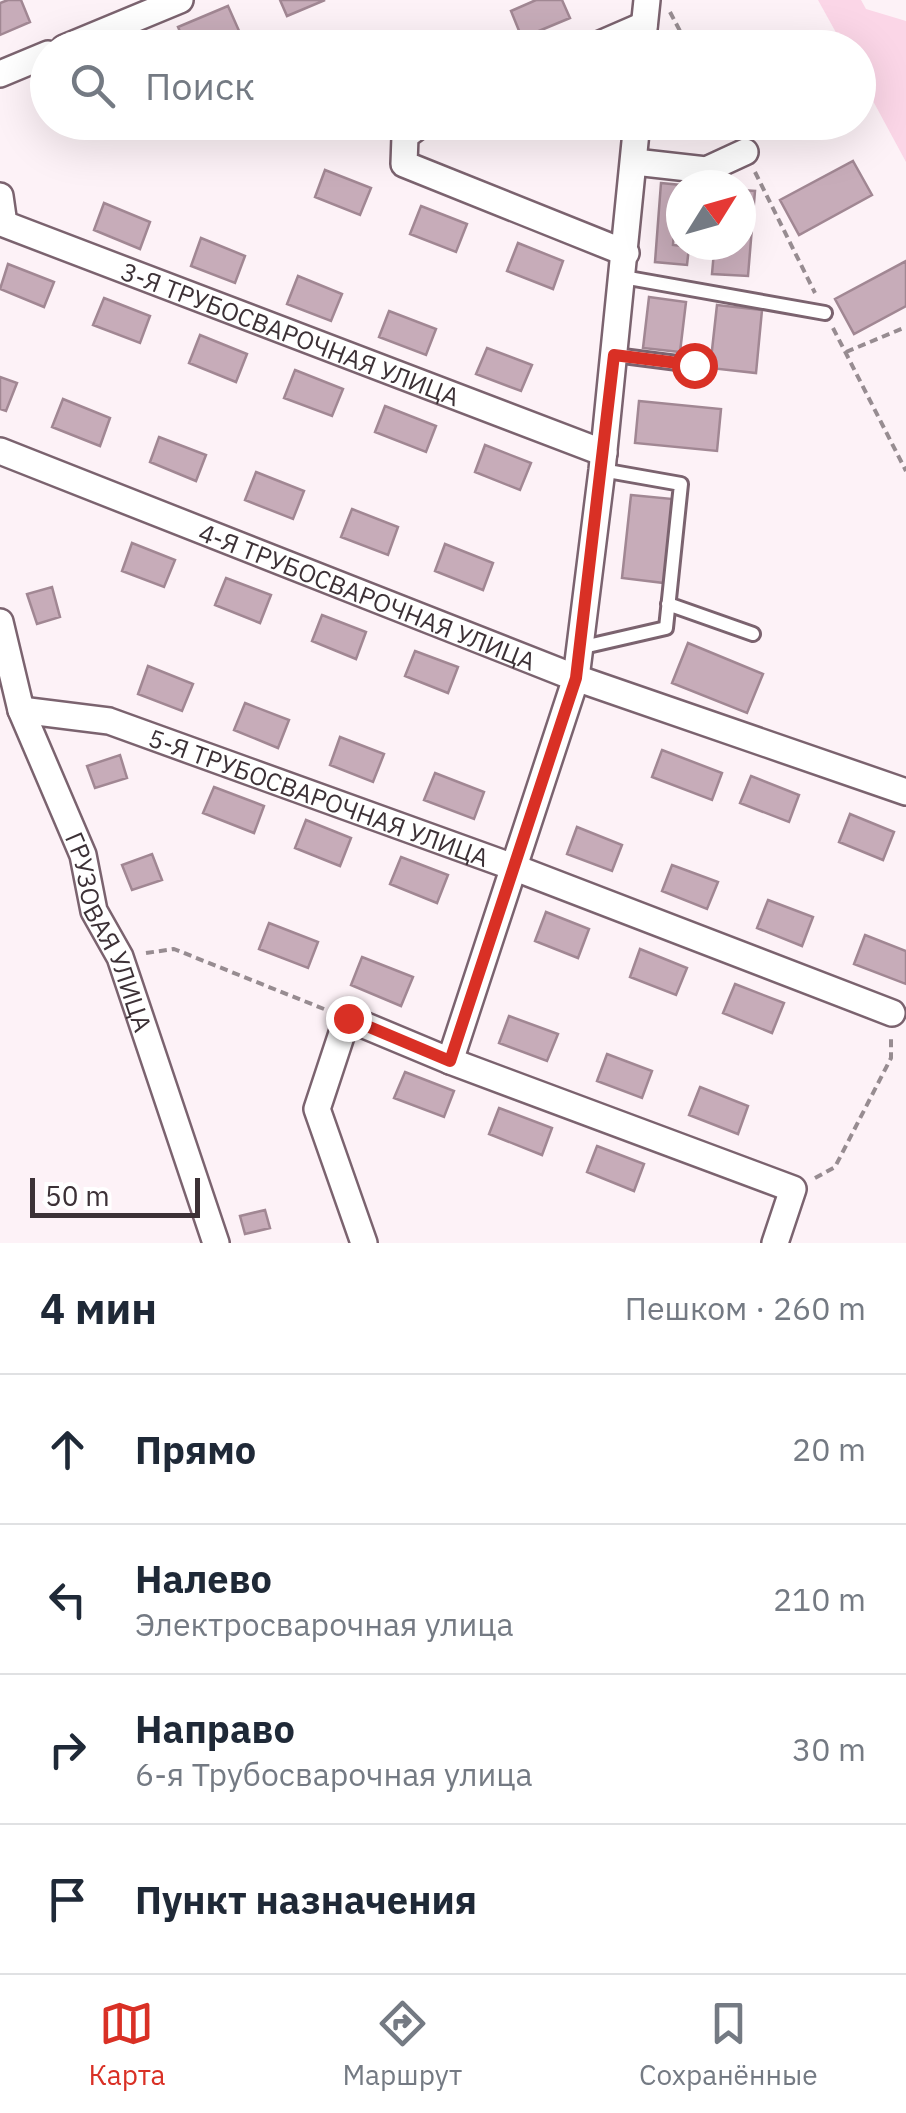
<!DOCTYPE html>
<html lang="ru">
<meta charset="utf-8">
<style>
:root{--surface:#fff;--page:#f6f6f7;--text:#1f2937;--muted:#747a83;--line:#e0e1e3;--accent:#d93025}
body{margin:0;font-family:"IBM Plex Sans",sans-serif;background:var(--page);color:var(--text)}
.compass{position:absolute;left:666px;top:170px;width:90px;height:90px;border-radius:50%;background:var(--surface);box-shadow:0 10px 40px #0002;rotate:53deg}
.scale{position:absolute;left:30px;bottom:25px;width:170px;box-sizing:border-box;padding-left:10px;border:5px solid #3c3136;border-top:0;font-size:28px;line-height:35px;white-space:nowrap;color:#3c3136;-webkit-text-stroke:8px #fff;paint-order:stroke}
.stop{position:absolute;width:30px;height:30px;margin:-22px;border:8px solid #d93025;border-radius:50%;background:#fff}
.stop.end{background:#d93025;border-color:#fff;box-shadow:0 2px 10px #0008}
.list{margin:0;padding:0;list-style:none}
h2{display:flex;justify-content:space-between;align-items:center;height:130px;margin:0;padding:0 40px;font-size:42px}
h2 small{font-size:32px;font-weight:400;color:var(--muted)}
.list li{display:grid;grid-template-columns:65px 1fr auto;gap:30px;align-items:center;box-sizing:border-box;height:150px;padding:0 40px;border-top:2px solid var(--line)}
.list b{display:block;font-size:38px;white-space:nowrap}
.list p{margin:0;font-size:32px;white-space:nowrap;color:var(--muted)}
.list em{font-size:32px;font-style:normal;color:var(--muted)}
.icon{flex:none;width:55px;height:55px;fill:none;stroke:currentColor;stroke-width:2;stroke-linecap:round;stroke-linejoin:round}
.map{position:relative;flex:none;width:906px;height:1243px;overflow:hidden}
.search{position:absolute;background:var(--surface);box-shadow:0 10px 40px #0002;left:30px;right:30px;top:30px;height:110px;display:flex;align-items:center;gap:25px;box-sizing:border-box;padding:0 35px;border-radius:55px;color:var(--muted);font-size:38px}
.sheet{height:730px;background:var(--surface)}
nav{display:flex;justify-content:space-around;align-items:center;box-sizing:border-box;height:140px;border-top:2px solid var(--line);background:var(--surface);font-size:28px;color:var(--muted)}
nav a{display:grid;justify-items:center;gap:5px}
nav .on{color:var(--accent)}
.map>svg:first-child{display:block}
.green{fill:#fbd6e7}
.building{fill:#c7acb9;stroke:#a18793;stroke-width:2.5}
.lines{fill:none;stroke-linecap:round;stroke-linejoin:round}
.lane-casing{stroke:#7b636f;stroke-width:18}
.street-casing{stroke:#7b636f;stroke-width:30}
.path{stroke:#978c91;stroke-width:4;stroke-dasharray:8 5;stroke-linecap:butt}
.lane{stroke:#fff;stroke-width:12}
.street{stroke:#fff;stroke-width:25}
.route{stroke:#d93025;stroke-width:12}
.labels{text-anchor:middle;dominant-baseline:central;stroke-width:10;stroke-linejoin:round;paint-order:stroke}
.street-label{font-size:25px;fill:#3c3136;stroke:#fff}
</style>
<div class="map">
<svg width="906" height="1243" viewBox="0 0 906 1243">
<rect width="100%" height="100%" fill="#fdf2f7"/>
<path class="green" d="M818 0H861L866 9 906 21V162L859 75 858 48 844 47Z"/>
<path class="building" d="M8 0H21L30 22 0 35V3Z
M280 0H325L287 16Z
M536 0H562L570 18 522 38 511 11Z
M228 6 240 33 205 48H187L178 27Z
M455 32 462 48H417Z
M740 122H772L747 136Z
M853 161 872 195 799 235 780 200Z
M325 170 371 188 360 215 315 197Z
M661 183 681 185V207H676L673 245 689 247 687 265 655 262Z
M741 190 755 191 748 276 712 274 714 251 729 253 730 245H741Z
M104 203 150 222 140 249 94 230Z
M421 206 467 224 456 252 410 234Z
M201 238 245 256 235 283 191 266Z
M518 243 563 261 553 289 507 271Z
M906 261V306L854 334 835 299Z
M8 264 54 282 44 307 0 289Z
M298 276 342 294 331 321 287 304Z
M649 297 686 302 680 352 643 348Z
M104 298 150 316 140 343 93 325Z
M717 305 762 310 756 373 710 368Z
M389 311 436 329 426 355 379 337Z
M200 335 247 354 236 382 189 363Z
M487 348 532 365 521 391 476 374Z
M295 370 343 389 332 416 284 398Z
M0 377 17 383 6 411 0 409Z
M63 399 110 418 100 446 52 427Z
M639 401 721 409 717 451 635 443Z
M385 406 436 426 426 452 375 432Z
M159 437 206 455 196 481 150 462Z
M485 445 531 463 520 490 475 472Z
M256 472 304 491 293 519 245 500Z
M631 495 673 499 664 583 622 578Z
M352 509 398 527 388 555 341 537Z
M132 543 175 560 164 587 122 571Z
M445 544 493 563 483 590 435 571Z
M226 578 271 595 260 623 215 605Z
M52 587 60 617 37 624 27 594Z
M322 615 366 632 356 659 312 641Z
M688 643 763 674 747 713 672 683Z
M415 651 458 667 448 693 405 676Z
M148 666 193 684 182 711 138 694Z
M245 703 289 720 278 748 234 730Z
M340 737 384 754 373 782 330 765Z
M662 750 722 773 712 800 652 777Z
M120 755 127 778 95 788 87 766Z
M435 773 484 792 474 819 424 800Z
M751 776 799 795 789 822 740 803Z
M214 787 264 806 254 833 203 813Z
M850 814 894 832 883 860 839 842Z
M306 820 351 838 340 866 295 848Z
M577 827 622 845 612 871 567 854Z
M152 854 162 880 132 890 122 865Z
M401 857 448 875 437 903 390 884Z
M672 865 718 882 707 909 662 891Z
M768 900 813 917 802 946 757 928Z
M546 912 589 929 578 958 535 941Z
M269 923 318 942 308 968 259 949Z
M865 935 906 951V984L854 964Z
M640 949 687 968 676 995 630 977Z
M362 957 413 977 401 1006 351 985Z
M735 984 784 1003 772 1033 723 1013Z
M509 1016 558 1034 547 1061 499 1043Z
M607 1054 652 1071 642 1098 597 1081Z
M405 1072 454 1091 444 1117 394 1098Z
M700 1087 748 1106 738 1134 689 1115Z
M499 1108 552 1128 542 1155 489 1134Z
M597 1146 644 1164 634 1191 587 1172Z
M265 1210 270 1228 245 1234 240 1216Z"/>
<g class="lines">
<defs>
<path id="lane" d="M623 277 825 313
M615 355 693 365
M668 604 753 634
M579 648 666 628 681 484 602 470"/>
<g id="street">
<path d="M64 48 180 0"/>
<path d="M591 48 644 25"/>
<path d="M642 48 647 0"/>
<path d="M0 74 48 54"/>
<path d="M424 122 405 136 404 164 626 253"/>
<path d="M635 162 706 170 745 152"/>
<path id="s1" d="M0 196 4 224 604 453"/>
<path id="s2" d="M0 451 576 678 906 792"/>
<path id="s3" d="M0 622 21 710 83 855 94 911 120 957 216 1243"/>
<path id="s4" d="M21 710 109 721 513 867 892 1013"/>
<path d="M450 1061 576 678 602 470 637 122"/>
<path d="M364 1243 317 1109 347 1018 450 1061 793 1189 775 1243"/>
</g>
</defs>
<use href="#lane" class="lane-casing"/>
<use href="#street" class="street-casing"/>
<path class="path" d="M670 12 689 48
M729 122 734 132
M755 172 815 293
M833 328 906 471
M846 352 906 327
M146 953 174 949 324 1009
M815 1178 835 1167 891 1058V1038"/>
<use href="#lane" class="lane"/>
<use href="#street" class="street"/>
</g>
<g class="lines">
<path class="route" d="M348 1018 450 1061 576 678 614 355 694 365"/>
</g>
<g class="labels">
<g class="street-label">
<text stroke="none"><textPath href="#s1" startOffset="335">3-Я ТРУБОСВАРОЧНАЯ УЛИЦА</textPath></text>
<text stroke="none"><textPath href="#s2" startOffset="395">4-Я ТРУБОСВАРОЧНАЯ УЛИЦА</textPath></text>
<text stroke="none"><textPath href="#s4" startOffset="312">5-Я ТРУБОСВАРОЧНАЯ УЛИЦА</textPath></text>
<text stroke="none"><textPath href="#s3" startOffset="330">ГРУЗОВАЯ УЛИЦА</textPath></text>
</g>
</g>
</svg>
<svg class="compass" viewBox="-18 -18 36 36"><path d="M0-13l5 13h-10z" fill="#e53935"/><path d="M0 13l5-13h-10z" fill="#747a83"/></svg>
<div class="scale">50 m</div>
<div class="stop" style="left:694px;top:365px"></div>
<div class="stop end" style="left:348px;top:1018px"></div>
<div class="search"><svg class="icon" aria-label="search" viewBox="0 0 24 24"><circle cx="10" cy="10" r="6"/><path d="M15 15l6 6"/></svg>Поиск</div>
</div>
<section class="sheet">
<h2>4 мин<small>Пешком · 260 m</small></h2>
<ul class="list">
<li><svg class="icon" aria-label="ahead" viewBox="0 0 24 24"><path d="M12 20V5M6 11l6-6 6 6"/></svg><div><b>Прямо</b></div><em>20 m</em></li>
<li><svg class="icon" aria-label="left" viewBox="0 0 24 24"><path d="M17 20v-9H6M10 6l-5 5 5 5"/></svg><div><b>Налево</b><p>Электросварочная улица</p></div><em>210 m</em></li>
<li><svg class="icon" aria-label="right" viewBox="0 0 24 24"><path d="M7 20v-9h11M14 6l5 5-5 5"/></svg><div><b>Направо</b><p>6-я Трубосварочная улица</p></div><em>30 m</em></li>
<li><svg class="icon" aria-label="arrive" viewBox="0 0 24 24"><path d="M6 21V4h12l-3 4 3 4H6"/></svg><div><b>Пункт назначения</b></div></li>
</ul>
</section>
<nav>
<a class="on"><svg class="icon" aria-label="map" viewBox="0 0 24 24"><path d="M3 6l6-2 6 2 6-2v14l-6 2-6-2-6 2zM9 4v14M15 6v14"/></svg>Карта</a>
<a><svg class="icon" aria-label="directions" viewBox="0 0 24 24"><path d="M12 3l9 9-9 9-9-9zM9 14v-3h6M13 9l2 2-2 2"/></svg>Маршрут</a>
<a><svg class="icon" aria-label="saved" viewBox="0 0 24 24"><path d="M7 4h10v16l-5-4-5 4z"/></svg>Сохранённые</a>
</nav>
